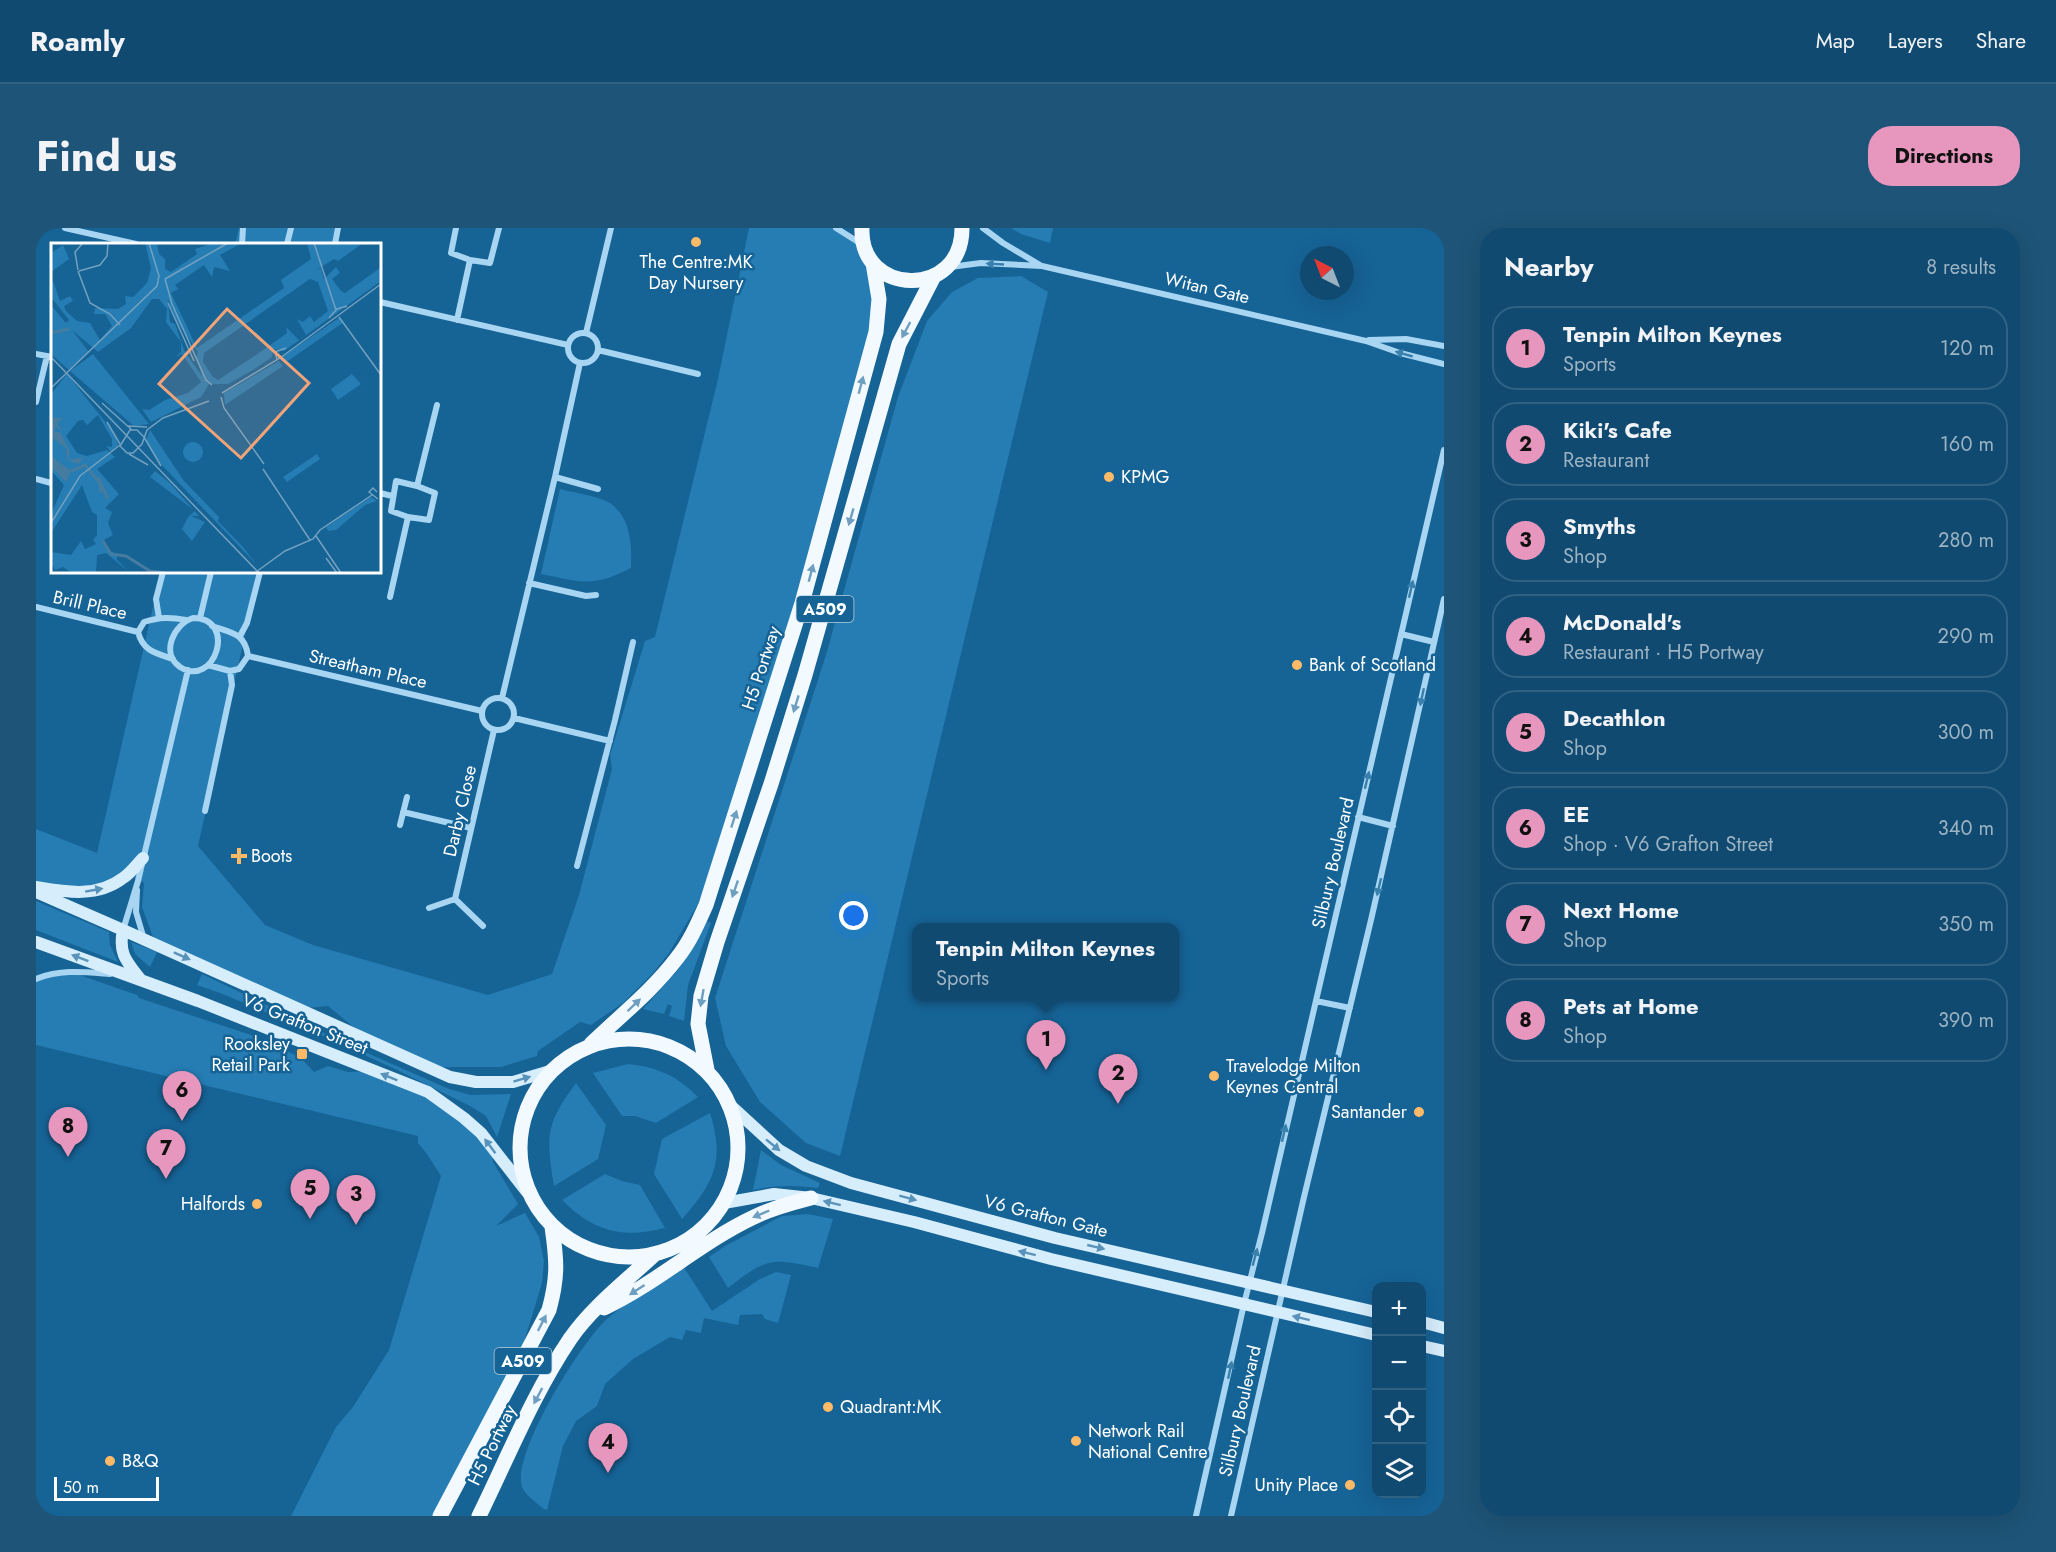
<!DOCTYPE html>
<meta charset="utf-8">
<style>
:root{--surface:#104a70;--page:#1e5478;--text:#f1f3f6;--muted:#9cb3c3;--line:#306283;--accent:#e797bd}
body{margin:0;font-family:Jost,sans-serif;background:var(--page);color:var(--text)}
.controls{position:absolute;right:18px;bottom:18px;display:grid;overflow:hidden;border-radius:12px;box-shadow:0 6px 24px #0002}
.controls button{width:54px;height:54px;display:grid;place-items:center;padding:0;border:0;border-bottom:2px solid var(--line);background:var(--surface);color:var(--text);font:30px sans-serif}
.compass{position:absolute;left:1264px;top:18px;width:54px;height:54px;border-radius:50%;background:var(--surface);box-shadow:0 6px 24px #0002;rotate:318deg}
.scale{position:absolute;left:18px;bottom:15px;width:105px;box-sizing:border-box;padding-left:6px;border:3px solid #fff;border-top:0;font-size:16px;line-height:21px;white-space:nowrap;color:#fff;-webkit-text-stroke:4px #166396;paint-order:stroke}
.you{position:absolute;left:818px;top:688px;width:21px;height:21px;margin:-15px;border:4px solid #fff;border-radius:50%;background:#1a73e8;box-shadow:0 0 0 9px #1a73e833}
.badge{display:grid;place-items:center;width:39px;height:39px;border-radius:50%;background:var(--accent);color:#111;font-size:20px;font-weight:700}
.pin{position:absolute;translate:-50% -50px;filter:drop-shadow(0 2px 3px #0008)}
.pin::after{content:'';position:absolute;top:32px;width:21px;height:18px;background:inherit;clip-path:polygon(0 0,100% 0,50% 100%)}
.popup{position:absolute;left:876px;top:695px;width:267px;height:78px;box-sizing:border-box;display:grid;place-content:center;border-radius:12px;background:var(--surface);filter:drop-shadow(0 2px 4px #0005);font-size:20px;white-space:nowrap;color:var(--muted)}
.popup b{font-size:22px;color:var(--text)}
.popup::after{content:'';position:absolute;left:50%;top:100%;margin-left:-12px;border:12px solid transparent;border-top-color:var(--surface)}
.list{margin:0;padding:0;list-style:none}
h2{display:flex;justify-content:space-between;align-items:center;height:78px;margin:0;padding:0 24px;font-size:26px}
h2 small{font-size:20px;font-weight:400;color:var(--muted)}
.list li{display:grid;grid-template-columns:39px 1fr auto;gap:18px;align-items:center;box-sizing:border-box;height:84px;margin:0 12px 12px;padding:0 12px;border:2px solid var(--line);border-radius:24px}
.list b{display:block;font-size:22px;white-space:nowrap}
.list p{margin:0;font-size:20px;white-space:nowrap;color:var(--muted)}
.list em{font-size:20px;font-style:normal;color:var(--muted)}
.icon{flex:none;width:33px;height:33px;fill:none;stroke:currentColor;stroke-width:2;stroke-linecap:round;stroke-linejoin:round}
.map{position:relative;flex:none;width:1408px;height:1288px;overflow:hidden;border-radius:24px}
header{display:flex;align-items:center;gap:36px;box-sizing:border-box;height:84px;padding:0 30px;background:var(--surface);border-bottom:2px solid var(--line)}
header strong{font-size:28px}
nav{display:flex;gap:33px;margin-inline-start:auto;font-size:21px}
.intro{display:flex;align-items:center;justify-content:space-between;box-sizing:border-box;height:144px;padding:0 36px}
h1{margin:0;font-size:42px}
.button{padding:15px 27px;border-radius:24px;background:var(--accent);color:#111;font-size:21px;font-weight:700}
main{display:flex;gap:36px;padding:0 36px}
aside{flex:1;background:var(--surface);border-radius:24px;box-shadow:0 6px 24px #0002}
.map>svg:first-child{display:block}
.green{fill:#257db3}
.lines{fill:none;stroke-linecap:round;stroke-linejoin:round}
.street{stroke:#a7d5f2;stroke-width:6}
.secondary{stroke:#d6edfc;stroke-width:12}
.primary{stroke:#f2f9ff;stroke-width:15}
.oneway{fill:#3a80ad}
.oneway2{fill:#6e9fc0}
.oneway3{fill:#5993ba}
.poi-dot{fill:#ffba68;stroke:#166396;stroke-width:2}
.labels{text-anchor:middle;dominant-baseline:central;stroke-width:5;stroke-linejoin:round;paint-order:stroke}
.shield{fill:#166396;stroke:#b9d0e0;stroke-width:1.5}
.shield-label{font-size:16px;font-weight:bold;fill:#fff}
.poi-label{font-size:18px;fill:#fff;stroke:#166396;text-anchor:start}
.street-label{font-size:18px;fill:#fff;stroke:#166396}
.inset-river{fill:none;stroke:#467ca0;stroke-width:3}
.inset-road{fill:none;stroke:#73a1c0;stroke-width:1.5}
.view{fill:#f2a479;fill-opacity:0.15;stroke:#f2a479;stroke-width:3}
.inset-edge{fill:none;stroke:#fff;stroke-width:3}
</style>
<header>
<strong>Roamly</strong>
<nav><a>Map</a><a>Layers</a><a>Share</a></nav>
</header>
<div class="intro"><h1>Find us</h1><a class="button">Directions</a></div>
<main>
<div class="map">
<svg width="1408" height="1288" viewBox="0 0 1408 1288">
<rect width="100%" height="100%" fill="#166396"/>
<path class="green" d="M203 0H302L298 16H199Z
M713 0H800L828 18 843 71 712 546 662 676 633 725 617 745 587 775 555 797 544 794 502 823 501 828 465 839H389L337 815 292 778 260 781 120 717 106 679 108 655 85 642 91 647 71 660 0 659V601L61 625 125 344H223L162 618 229 697 277 717 452 767 516 746 543 667 576 541 574 527 609 413 619 409 682 151Z
M975 0H1017L1014 15 985 6Z
M985 48 1012 64 804 928 770 915 724 874 690 818 679 770 790 427 862 169 891 93 916 64 942 50Z
M524 261C535 264 566 269 574 275 595 290 596 317 595 340 556 360 545 354 505 346Z
M0 673 73 704 74 717 82 734 0 702Z
M670 693 675 695 652 757 648 793 633 788 636 778 632 776 628 786 607 781 641 743Z
M95 714 121 724 114 739 99 726Z
M32 743 101 767 103 770 215 807 264 829 278 844 292 838 312 844 339 843 392 864 455 919 457 934 482 976 460 998 489 985 503 1009 508 1033 506 1055 475 1157 404 1288H255L300 1199 317 1179 353 1122 405 948 391 926 382 915V908L0 817V751Z
M166 746 313 817 413 861 435 867 475 866 461 909 450 888 434 878 361 842 285 807 184 765 161 757Z
M592 836C621 839 642 848 662 869L620 895 599 888H586L557 845Z
M540 855 570 897 562 931 518 958C510 908 509 897 540 855Z
M674 885C689 933 678 955 646 991L618 946 626 911Z
M725 922 745 937 784 955 782 960C759 957 739 957 717 962Z
M569 946 586 953 604 957 629 1000C585 1011 557 1003 526 972Z
M772 986 797 991 782 1040C736 1030 731 1029 692 1060L673 1029 689 1018 746 988Z
M647 1038 676 1083 724 1051 740 1044 755 1047 742 1095 729 1091 726 1086 704 1087 702 1097 668 1090 665 1105 650 1102 646 1112 634 1109 597 1131 569 1156 561 1178 540 1193 527 1218 511 1282 508 1281C501 1275 489 1267 486 1259 475 1226 546 1113 571 1091 594 1071 622 1055 647 1038Z"/>
<g class="lines">
<path class="street" d="M29 0 100 16
M420 0 415 25 434 32 454 35 463 0
M800 0 827 17
M947 0 967 15 1004 37
M206 16 207 0
M251 16 255 0
M299 16 302 0
M914 39 945 35 1006 38 1330 113 1364 125 1408 136
M344 74 532 117
M421 92 434 32
M532 120a15 15 0 1 1 30 0a15 15 0 1 1-30 0Z
M550 105 575 0
M1333 112 1370 111 1408 118
M562 122 662 146
M0 126 16 129
M0 174 11 128
M519 249 562 261
M0 251 15 255
M360 253 381 258 399 265 393 292 372 289 355 283Z
M381 258 401 177
M344 265 356 268
M493 355 550 368 560 367
M354 369 372 289
M0 379 102 404
M123 390 120 371 127 344
M157 390C202 390 179 461 144 439 124 425 138 396 157 390Z
M164 390 175 344
M1365 406 1398 414
M204 408 211 395 224 344
M212 428 446 483
M137 431C119 425 107 423 102 404L108 394C124 389 134 389 150 392
M172 437 194 443 203 441 212 428C209 405 196 405 176 398
M446 486a16 16 0 1 1 32 0a16 16 0 1 1-32 0Z
M466 470 519 249 544 135
M478 490 574 513
M169 583 196 457 194 443
M367 584 435 600
M1322 589 1357 598
M364 597 371 569
M541 638 579 492 597 414
M101 662 100 684 108 711
M419 671 458 502
M393 680 419 671 447 698
M87 702 102 653 152 442
M0 751C25 741 48 744 74 746
M1280 773 1314 780
M1160 1288 1208 1076 1226 1005 1408 222
M1195 1288 1268 969 1335 692 1408 371"/>
<path class="secondary" d="M0 659C30 664 61 670 87 650 95 645 101 636 107 630
M0 664 87 702 414 849 440 854H477L514 843
M87 702C82 726 91 734 105 752
M0 714 162 773 392 864 428 890 445 905 491 964
M694 877 743 922 770 938 815 955 1019 1010 1340 1084
M688 975 738 966 775 970 878 994 1015 1031 1340 1107
M1386 1094 1408 1100
M1386 1118 1408 1123"/>
<path class="primary" d="M826 0C823 68 926 72 926 0
M484 920a109 109 0 1 1 218 0a109 109 0 1 1-218 0Z
M555 816C584 788 616 763 641 730 654 714 662 695 670 677L766 375 840 104 843 71 837 35
M671 842 662 796 665 768 681 714 735 556 769 447 863 116 897 50
M568 1080C621 1055 665 1014 718 989 736 980 756 975 775 970
M404 1288 513 1082C522 1049 521 1033 516 999
M443 1288C472 1229 497 1166 534 1111 556 1079 590 1053 619 1026"/>
</g>
<defs><path id="oneway-solid" d="M-6-.8H1V-3.2L6.5 0L1 3.2V.8H-6Z" transform="scale(1.5)"/></defs>
<g class="oneway">
<use href="#oneway-solid" transform="translate(959 36) rotate(-177)"/>
<use href="#oneway-solid" transform="translate(1368 126) rotate(-164)"/>
<use href="#oneway-solid" transform="translate(1375 361) rotate(-77)"/>
<use href="#oneway-solid" transform="translate(1386 469) rotate(102)"/>
<use href="#oneway-solid" transform="translate(1331 552) rotate(-76)"/>
<use href="#oneway-solid" transform="translate(1343 659) rotate(103)"/>
<use href="#oneway-solid" transform="translate(1248 905) rotate(-77)"/>
<use href="#oneway-solid" transform="translate(1219 1029) rotate(-75)"/>
<use href="#oneway-solid" transform="translate(1194 1142) rotate(-78)"/>
</g>
<g class="oneway2">
<use href="#oneway-solid" transform="translate(870 102) rotate(118)"/>
<use href="#oneway-solid" transform="translate(825 157) rotate(-75)"/>
<use href="#oneway-solid" transform="translate(815 289) rotate(106)"/>
<use href="#oneway-solid" transform="translate(775 345) rotate(-75)"/>
<use href="#oneway-solid" transform="translate(760 476) rotate(107)"/>
<use href="#oneway-solid" transform="translate(698 591) rotate(-72)"/>
<use href="#oneway-solid" transform="translate(699 661) rotate(109)"/>
<use href="#oneway-solid" transform="translate(666 770) rotate(100)"/>
<use href="#oneway-solid" transform="translate(598 777) rotate(-44)"/>
<use href="#oneway-solid" transform="translate(725 986) rotate(157)"/>
<use href="#oneway-solid" transform="translate(601 1062) rotate(147)"/>
<use href="#oneway-solid" transform="translate(506 1095) rotate(-63)"/>
<use href="#oneway-solid" transform="translate(502 1168) rotate(118)"/>
</g>
<g class="oneway3">
<use href="#oneway-solid" transform="translate(58 662) rotate(-10)"/>
<use href="#oneway-solid" transform="translate(146 728) rotate(24)"/>
<use href="#oneway-solid" transform="translate(44 730) rotate(-159)"/>
<use href="#oneway-solid" transform="translate(353 849) rotate(-158)"/>
<use href="#oneway-solid" transform="translate(486 851) rotate(-17)"/>
<use href="#oneway-solid" transform="translate(737 917) rotate(39)"/>
<use href="#oneway-solid" transform="translate(454 918) rotate(-127)"/>
<use href="#oneway-solid" transform="translate(872 970) rotate(15)"/>
<use href="#oneway-solid" transform="translate(796 975) rotate(-166)"/>
<use href="#oneway-solid" transform="translate(1060 1019) rotate(13)"/>
<use href="#oneway-solid" transform="translate(991 1025) rotate(-166)"/>
<use href="#oneway-solid" transform="translate(1265 1090) rotate(-166)"/>
</g>
<g class="poi-dot">
<circle cx="660" cy="14" r="6"/>
<circle cx="1073" cy="249" r="6"/>
<circle cx="1261" cy="437" r="6"/>
<path d="M200 619h6v6h6v6h-6v6h-6v-6h-6v-6h6z"/>
<rect x="260" y="820" width="12" height="12" rx="3"/>
<circle cx="1178" cy="848" r="6"/>
<circle cx="1383" cy="884" r="6"/>
<circle cx="221" cy="976" r="6"/>
<circle cx="792" cy="1179" r="6"/>
<circle cx="1040" cy="1213" r="6"/>
<circle cx="74" cy="1233" r="6"/>
<circle cx="1314" cy="1257" r="6"/>
</g>
<g class="labels">
<g class="shield">
<rect x="760.5" y="368" width="57" height="26" rx="4.5"/>
<rect x="458.5" y="1120" width="57" height="26" rx="4.5"/>
</g>
<g class="shield-label">
<text x="789" y="381">A509</text>
<text x="487" y="1133">A509</text>
</g>
<g class="poi-label">
<text x="660" y="34" text-anchor="middle">The Centre:MK<tspan x="660" dy="21">Day Nursery</tspan></text>
<text x="1085" y="249">KPMG</text>
<text x="1273" y="437">Bank of Scotland</text>
<text x="215" y="628">Boots</text>
<text x="254" y="816" text-anchor="end">Rooksley<tspan x="254" dy="21">Retail Park</tspan></text>
<text x="1190" y="838">Travelodge Milton<tspan x="1190" dy="21">Keynes Central</tspan></text>
<text x="1371" y="884" text-anchor="end">Santander</text>
<text x="209" y="976" text-anchor="end">Halfords</text>
<text x="804" y="1179">Quadrant:MK</text>
<text x="1052" y="1203">Network Rail<tspan x="1052" dy="21">National Centre</tspan></text>
<text x="86" y="1233">B&amp;Q</text>
<text x="1302" y="1257" text-anchor="end">Unity Place</text>
</g>
<g class="street-label">
<text transform="translate(1171 60) rotate(13)">Witan Gate</text>
<text transform="translate(54 377) rotate(13)">Brill Place</text>
<text transform="translate(725 440) rotate(-72)">H5 Portway</text>
<text transform="translate(332 441) rotate(13)">Streatham Place</text>
<text transform="translate(424 583) rotate(-77)">Darby Close</text>
<text transform="translate(1297 635) rotate(-77)">Silbury Boulevard</text>
<text transform="translate(269 796) rotate(22)">V6 Grafton Street</text>
<text transform="translate(1010 988) rotate(14)">V6 Grafton Gate</text>
<text transform="translate(1204 1183) rotate(-77)">Silbury Boulevard</text>
<text transform="translate(456 1217) rotate(-64)">H5 Portway</text>
</g>
</g>
<g transform="translate(15 15)">
<rect width="330" height="330" fill="#166396"/>
<path d="M94 0H106L108 11 114 16V26L120 29 146 11 144 6 162 0H191L169 12 179 28 163 24 161 34 153 22 124 42 127 46 120 50 146 105 233 45 230 37 260 16 256 0H312L287 18 283 16 264 28 270 25 273 36 285 24 289 30 281 36 290 48 294 50 329 25 330 38 233 108 222 106 221 114 202 127 177 141H158L150 154 100 179 91 166 98 167 114 157 137 150 150 139 131 111 124 114 130 109V99L115 79 116 66 108 56H101L80 85 47 109 21 87 38 109 18 127 0 111V62L15 80 18 77 0 54V32L9 58 19 53 22 58 13 63 15 68 26 78 39 80 49 97 61 83 54 71H43L44 65 67 66 75 61 74 53 82 54 96 40 100 25ZM259 36 267 39 277 68 263 79 259 73 252 79 246 76 255 92 248 97 235 84 236 90 208 110 167 137 162 134 152 119 153 110ZM117 57 126 79 147 109 145 114 151 133 134 109 124 81 119 79ZM12 2 18 16 0 29V10ZM288 75 293 79 234 120 232 113ZM42 111 98 181 83 183 19 128ZM228 118 232 123 174 162 173 150ZM16 131 64 191 67 202 60 209 55 203 61 204V196L47 172 36 182 32 177 27 178 15 193 26 210 36 213 56 207 64 214 46 226 68 251 54 265 61 269 57 280 62 292 53 297 55 306 66 311V317L79 330 55 310 46 312 45 330H21L12 324 4 327 0 319V309L20 312 30 298 34 306 45 301 42 297 46 292V272L41 269 31 242 0 290V271L13 242 0 228V151ZM301 131 310 141 287 157 280 146ZM99 187 133 238 168 274 167 278 192 304 206 322 107 218 95 198ZM132 209a10 10 0 1 1 20 0a10 10 0 1 1-20 0ZM266 211 269 216 236 239 232 234ZM104 228 119 240 148 273H140L154 279 141 298 131 286 137 274 144 268 99 234ZM320 254 326 258 314 262 285 287 277 288 275 284Z" fill="#257db3" fill-rule="evenodd"/>
<path d="M0 171 2 175H12L6 180 11 188 5 184 3 188 10 190 19 209 17 217 32 214 28 221 16 217 15 205 0 194ZM0 213 20 228 15 239 0 224Z" fill="#467ca0"/>
<path class="inset-river" d="M0 90 18 86M20 228 34 222 49 240 50 250M47 234 57 256M52 298 60 311 75 313 99 328 114 330"/>
<path class="inset-road" d="M263 0 285 67M27 27 24 9 32 0M27 28 39 60 59 71 69 82M28 28 49 22 56 13 57 0M114 36 121 61 155 137 161 142M114 36 177 0M117 60 143 118M288 74 330 132M278 75 286 66 296 63M0 114 208 330M226 116 224 109 235 105M0 145 106 43 108 33 98 0M171 150 229 115 330 41M170 154 173 165 213 221M51 160 81 187M56 179 69 201M77 183 96 184M93 194 86 187H79L69 203 76 210H82L91 201 96 187 112 175 158 158M93 194 110 223M78 211 97 222M212 226 259 297M326 249 322 245 318 249 327 256M0 280 29 233 69 202M265 293 290 330M275 315 286 330M205 329 234 308 262 296 269 287 321 252"/>
<path class="view" d="M176 66 258 140 190 215 108 141Z"/>
<rect width="330" height="330" class="inset-edge"/>
</g>
</svg>
<div class="controls">
<button>+</button>
<button>−</button>
<button><svg class="icon" aria-label="locate" viewBox="0 0 24 24"><circle cx="12" cy="12" r="6"/><path d="M12 2v4M12 18v4M2 12h4M18 12h4"/></svg></button>
<button><svg class="icon" aria-label="layers" viewBox="0 0 24 24"><path d="M12 4l9 5-9 5-9-5zM3 14l9 5 9-5"/></svg></button>
</div>
<svg class="compass" viewBox="-18 -18 36 36"><path d="M0-13l5 13h-10z" fill="#e53935"/><path d="M0 13l5-13h-10z" fill="#9cb3c3"/></svg>
<div class="scale">50 m</div>
<div class="you"></div>
<div class="pin badge" style="left:1010px;top:842px">1</div>
<div class="popup"><b>Tenpin Milton Keynes</b>Sports</div>
<div class="pin badge" style="left:1082px;top:876px">2</div>
<div class="pin badge" style="left:320px;top:997px">3</div>
<div class="pin badge" style="left:572px;top:1245px">4</div>
<div class="pin badge" style="left:274px;top:991px">5</div>
<div class="pin badge" style="left:146px;top:893px">6</div>
<div class="pin badge" style="left:130px;top:951px">7</div>
<div class="pin badge" style="left:32px;top:929px">8</div>
</div>
<aside>
<h2>Nearby<small>8 results</small></h2>
<ul class="list">
<li><span class="badge">1</span><div><b>Tenpin Milton Keynes</b><p>Sports</p></div><em>120 m</em></li>
<li><span class="badge">2</span><div><b>Kiki's Cafe</b><p>Restaurant</p></div><em>160 m</em></li>
<li><span class="badge">3</span><div><b>Smyths</b><p>Shop</p></div><em>280 m</em></li>
<li><span class="badge">4</span><div><b>McDonald's</b><p>Restaurant · H5 Portway</p></div><em>290 m</em></li>
<li><span class="badge">5</span><div><b>Decathlon</b><p>Shop</p></div><em>300 m</em></li>
<li><span class="badge">6</span><div><b>EE</b><p>Shop · V6 Grafton Street</p></div><em>340 m</em></li>
<li><span class="badge">7</span><div><b>Next Home</b><p>Shop</p></div><em>350 m</em></li>
<li><span class="badge">8</span><div><b>Pets at Home</b><p>Shop</p></div><em>390 m</em></li>
</ul>
</aside>
</main>
